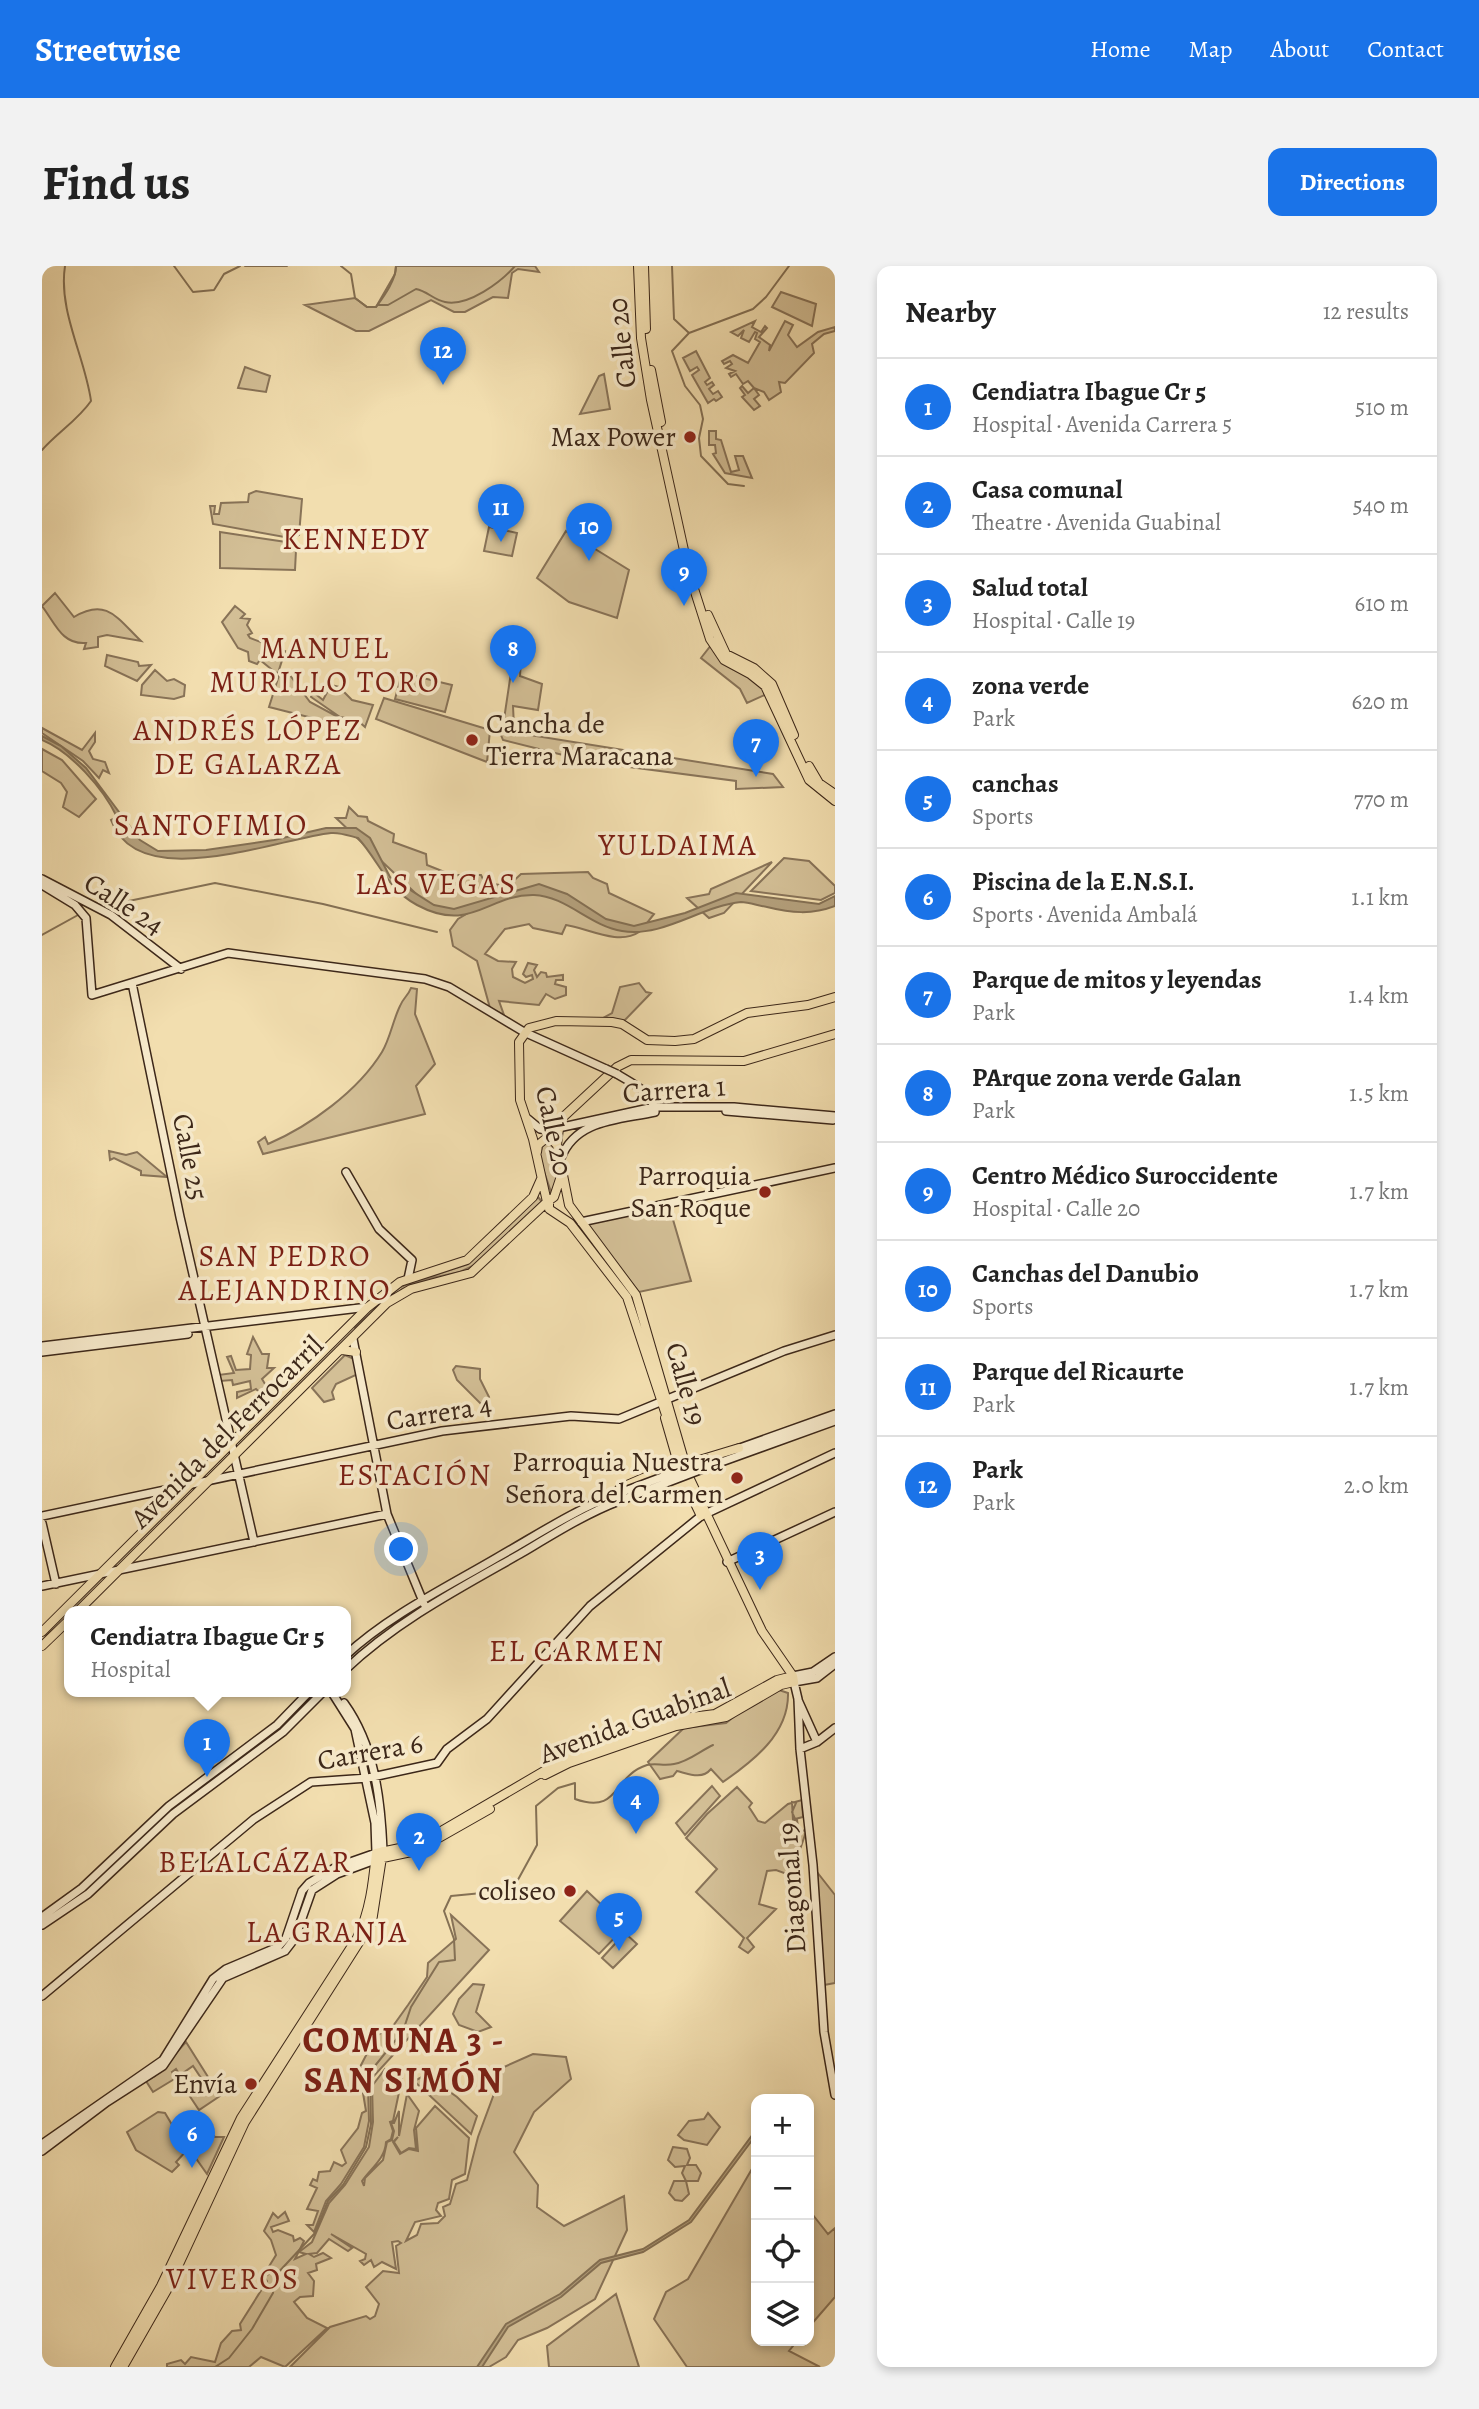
<!DOCTYPE html>
<meta charset="utf-8">
<style>
:root{--surface:#fff;--page:#f2f2f2;--text:#222;--muted:#767676;--line:#e0e0e0;--accent:#1a73e8}
body{margin:0;font-family:Alegreya,serif;background:var(--page);color:var(--text)}
.controls{position:absolute;right:21px;bottom:21px;display:grid;overflow:hidden;border-radius:14px;box-shadow:0 4px 10px #0003}
.controls button{width:63px;height:63px;display:grid;place-items:center;padding:0;border:0;border-bottom:2px solid var(--line);background:var(--surface);color:var(--text);font:35px sans-serif}
.you{position:absolute;left:360px;top:1284px;width:24px;height:24px;margin:-18px;border:5px solid #fff;border-radius:50%;background:#1a73e8;box-shadow:0 0 0 10px #1a73e833}
.badge{display:grid;place-items:center;width:46px;height:46px;border-radius:50%;background:var(--accent);color:#fff;font-size:23px;font-weight:700}
.pin{position:absolute;translate:-50% -58px;filter:drop-shadow(0 2px 4px #0008)}
.pin::after{content:'';position:absolute;top:37px;width:24px;height:21px;background:inherit;clip-path:polygon(0 0,100% 0,50% 100%)}
.popup{position:absolute;left:22px;top:1340px;width:287px;height:91px;box-sizing:border-box;display:grid;place-content:center;border-radius:14px;background:var(--surface);filter:drop-shadow(0 2px 5px #0005);font-size:23px;white-space:nowrap;color:var(--muted)}
.popup b{font-size:26px;color:var(--text)}
.popup::after{content:'';position:absolute;left:50%;top:100%;margin-left:-14px;border:14px solid transparent;border-top-color:var(--surface)}
.list{margin:0;padding:0;list-style:none}
h2{display:flex;justify-content:space-between;align-items:center;height:91px;margin:0;padding:0 28px;font-size:30px}
h2 small{font-size:23px;font-weight:400;color:var(--muted)}
.list li{display:grid;grid-template-columns:46px 1fr auto;gap:21px;align-items:center;box-sizing:border-box;height:98px;padding:0 28px;border-top:2px solid var(--line)}
.list b{display:block;font-size:26px;white-space:nowrap}
.list p{margin:0;font-size:23px;white-space:nowrap;color:var(--muted)}
.list em{font-size:23px;font-style:normal;color:var(--muted)}
.icon{flex:none;width:38px;height:38px;fill:none;stroke:currentColor;stroke-width:2;stroke-linecap:round;stroke-linejoin:round}
.map{position:relative;flex:none;width:793px;height:2101px;overflow:hidden;border-radius:14px}
header{display:flex;align-items:center;gap:42px;box-sizing:border-box;height:98px;padding:0 35px;background:var(--accent);color:#fff}
header strong{font-size:33px}
nav{display:flex;gap:38px;margin-inline-start:auto;font-size:24px}
.intro{display:flex;align-items:center;justify-content:space-between;box-sizing:border-box;height:168px;padding:0 42px}
h1{margin:0;font-size:49px}
.button{padding:18px 32px;border-radius:14px;background:var(--accent);color:#fff;font-size:24px;font-weight:700}
main{display:flex;gap:42px;padding:0 42px}
aside{flex:1;background:var(--surface);border-radius:14px;box-shadow:0 4px 10px #0003}
.map>svg:first-child{display:block}
.green{fill:#d3bf96;stroke:#887358;stroke-width:2}
.water{fill:#b4a07c;stroke:#847054;stroke-width:2}
.lines{fill:none;stroke-linecap:round;stroke-linejoin:round}
.stream{stroke:#847054;stroke-width:2}
.secondary-casing{stroke:#3c2719;stroke-width:10}
.primary-casing{stroke:#3c2719;stroke-width:10}
.secondary{stroke:#f7eacb;stroke-width:7}
.primary{stroke:#f2deaf;stroke-width:8}
.secondary-bridge-casing{stroke:#3c2719;stroke-width:10;stroke-linecap:butt}
.secondary-bridge{stroke:#f7eacb;stroke-width:7}
.poi-dot{fill:#8f2418;stroke:#f7eacb;stroke-width:2.5}
.labels{text-anchor:middle;dominant-baseline:central;stroke-width:7;stroke-linejoin:round;paint-order:stroke}
.street-label{font-size:28px;fill:#3c2719;stroke:#f7eacb}
.poi-label{font-size:28px;fill:#3c2719;stroke:#f7eacb;text-anchor:end}
.neighbourhood-label{font-size:30px;letter-spacing:2px;fill:#7a1f14;stroke:#f7eacb}
.district-label{font-size:35px;font-weight:bold;letter-spacing:2px;fill:#7a1f14;stroke:#f7eacb}
</style>
<header>
<strong>Streetwise</strong>
<nav><a>Home</a><a>Map</a><a>About</a><a>Contact</a></nav>
</header>
<div class="intro"><h1>Find us</h1><a class="button">Directions</a></div>
<main>
<div class="map">
<svg width="793" height="2101" viewBox="0 0 793 2101">
<rect width="100%" height="100%" fill="#f2deaf"/>
<filter id="stains"><feTurbulence type="fractalNoise" baseFrequency=".00286" numOctaves="4"/><feColorMatrix values="0 0 0 0 .2 0 0 0 0 .09 0 0 0 0 .02 0 0 0 .5 -.17"/></filter>
<radialGradient id="worn" r=".72"><stop offset=".6" stop-color="#630" stop-opacity="0"/><stop offset="1" stop-color="#630" stop-opacity=".3"/></radialGradient>
<path class="green" d="M354 0H493L497 6 476 3 470 7 466 32 451 31 423 46H412L389 34 327 65H314L263 39 313 32 325 41H334L353 8Z
M739 26 774 38 770 60 730 41Z
M713 55 710 61 719 66 723 60 725 62 717 71 728 79 727 85 743 55 751 59 746 69 755 81 776 66 793 61V65L782 68 770 78 772 87 743 117 737 116 739 126 727 134 722 126 712 122 717 129 712 133 718 140 712 144 700 131 703 129 698 122 700 120 706 127 712 122 706 115 701 118 694 108 689 111 687 108 693 105 684 102 690 98 688 95 682 98 680 95 691 89 706 97 718 76 713 73 715 67 713 66 707 76 699 72 702 64 696 70 689 66Z
M654 85 668 112 663 116 665 119 670 116 672 119 667 123 671 128 676 125 680 131 674 135 672 133 666 137 650 109 657 104 655 101 648 105 641 92Z
M203 101 228 110 224 126 196 122Z
M562 108 568 143 538 148 557 110Z
M667 165H674V173L679 174 689 206 697 204 693 190H701L710 212 683 207 671 188 674 187 673 179H667Z
M214 225 260 233 257 269 248 272 171 258 168 240H173L172 248H177L179 237 206 236 207 228Z
M447 261 475 267 470 290 442 285Z
M524 265 587 304 575 352 527 336 495 312Z
M178 266 244 276 254 284 253 304 178 302Z
M13 327 32 351C65 331 76 353 99 375L65 369 56 371V381L42 383 44 377C20 379 13 357 0 340Z
M193 340 203 348 199 352 208 353 205 359 210 367 206 369 208 372 243 385 237 404 247 408 268 436 296 451 294 458 227 441 238 406 234 407 218 394 215 398 207 395 206 386 196 382 180 356Z
M670 378 727 427 705 437 698 423 659 392Z
M65 389 96 396 97 400 109 399 95 415 63 400Z
M471 393 479 394 478 410 500 418 496 444 471 440 472 461 461 460Z
M113 404 125 415 132 413 143 419 142 430 132 433 99 429 100 419Z
M360 407 410 419 403 446 353 433Z
M289 419 297 421 310 434 331 439 323 461 315 454 298 451 269 431 271 426 281 434Z
M342 432 448 464 445 496 334 453Z
M0 462 40 484 53 467V476L47 485 51 493 63 496 67 507 61 504 57 512 41 495 0 467Z
M457 464 731 508 741 521 694 523V515L549 496 461 474Z
M0 483 20 494 54 533 37 551 21 541 25 526 19 517 0 505Z
M307 541 316 550 325 551 326 555 352 568 351 576 384 588 385 599 410 609H439L443 617 466 620 479 608 546 606 551 612 565 618 567 627 612 648C607 654 602 662 597 666 577 680 545 662 524 659L520 668 491 662 487 658 463 663 443 688 456 695 474 696 470 703 471 711 483 717 491 713 490 709 484 711 481 708 486 697 495 699 492 704 495 711 499 706 504 707 505 711 521 709V714H514L513 718 524 721V729L513 733 504 728 497 739 457 735 462 749 448 742 435 695 411 680 408 664 416 653 448 634 411 644 387 640 294 552H304Z
M742 592 767 595 793 620V627L779 634 709 625Z
M730 596 682 647 667 652 645 632 667 628 669 623Z
M597 717 604 726 609 727 582 755 561 752 570 747 578 721Z
M369 722 375 723 373 748 393 798 374 820 383 848 221 888 216 876 223 871 226 878C268 860 316 825 340 786 348 773 351 754 358 740 361 732 366 730 369 722Z
M501 878H510C519 892 519 913 509 926L497 891Z
M67 885 84 889 95 886 125 911 99 909V905L72 892 68 894Z
M496 931 501 937 435 998 418 1006 385 1013 360 1023 314 1065 313 1061 358 1021 426 998Z
M627 940 649 1015 597 1026 544 958Z
M211 1071 220 1088H227L225 1102H232L220 1113 232 1133 229 1137 214 1123 195 1132V1126L209 1123 208 1115 191 1119 190 1114 178 1115 176 1109 192 1107 185 1091 189 1090 194 1104 208 1103 209 1089 205 1088Z
M303 1089 312 1093 316 1108 294 1118 290 1126 292 1133 282 1136 270 1122Z
M414 1100 438 1103V1113L447 1131 439 1138 415 1114 411 1104Z
M737 1424 746 1427C747 1468 711 1495 681 1516L669 1503C660 1514 647 1508 635 1505L631 1510 618 1513 606 1496 642 1462 684 1457 704 1441Z
M670 1520 678 1530 643 1569 634 1557Z
M695 1521 710 1537 707 1541 716 1555 723 1557 746 1538 760 1534 761 1551 753 1553 750 1546 754 1537 750 1536 751 1554H755L757 1567 765 1563 750 1607 753 1611 734 1604 725 1605 717 1638 734 1643 705 1672 712 1681 706 1687 697 1681 702 1672 654 1626 675 1603 644 1572 665 1548Z
M775 1606 793 1629V1717L782 1719Z
M545 1625 583 1661 557 1688 518 1655Z
M409 1649 447 1684 331 1811 318 1801 334 1770 351 1760 366 1739 385 1711 386 1697 414 1673Z
M583 1667 595 1678 571 1702 560 1692Z
M431 1718 442 1719 434 1746 449 1761 436 1766 417 1759 411 1748 417 1733Z
M144 1776 178 1830 157 1844 147 1829 163 1818 151 1800 138 1809 134 1803 130 1806 134 1812 111 1826 104 1815 113 1810Z
M491 1788 524 1791 529 1813 492 1846 472 1886 496 1919 495 1941 522 1960 582 1930 585 1964 553 2033 505 2062 476 2074 464 2091 447 2101H248L288 2061 324 2050 328 2053 333 2050 337 2038 324 2021 341 2005 357 2007 354 1980 359 1977 356 1975 350 1976 354 2003 340 1996 332 2001 329 1994 322 1999 318 1995 323 1993 324 1988 289 1968 310 1982 306 1985 287 1973 275 1987 267 1988 272 1991 281 1987 289 1992 274 1998 275 2004 266 2007 272 2015 271 2030 258 2031 252 2036 265 2052 285 2062 243 2101 219 2091 207 2101H125V2098L139 2094 143 2098 149 2091 173 2096 179 2077 190 2065 199 2064 198 2058 225 2015 222 2011 230 2006 226 2002 234 1989 229 1974 222 1965 231 1947 236 1952 243 1946 247 1955 229 1961 231 1966 236 1964 251 1970 252 1975 258 1972 262 1975 253 1993 264 1988 257 1986 270 1976 287 1937 303 1919 327 1881 331 1856 330 1820 343 1803 360 1812 351 1855 348 1856 351 1865 349 1873 344 1876C343 1893 329 1902 320 1915L322 1920 323 1912 341 1894 345 1876 350 1874 352 1865 349 1857H352L357 1845V1870L365 1828 377 1845 372 1864 374 1883 367 1882 359 1887 352 1876 356 1871 351 1876 358 1888 367 1883 376 1885 374 1862 393 1840 427 1872 423 1908 410 1914 407 1933 396 1937 394 1944 399 1950 373 1956 364 1975 375 1969 379 1958 396 1957 403 1950 401 1941 408 1938 414 1918 425 1914 436 1871 462 1801Z
M384 1809 415 1831 435 1850 429 1868 372 1815Z
M326 1821 327 1855 322 1881 299 1918 284 1935 272 1966 265 1959H271L276 1945 265 1943 275 1922 268 1919 271 1913 275 1915 277 1906 288 1905 292 1896 300 1900 304 1897 299 1884 316 1862 320 1847 324 1845 321 1827Z
M116 1846 123 1847 145 1884 134 1896 137 1899 130 1906 94 1884 85 1866Z
M666 1847 678 1861 665 1879 642 1874 636 1869 647 1855 662 1853Z
M169 1866 173 1871H182L165 1908 146 1881Z
M631 1881 645 1883 648 1892 645 1899H654L659 1907 656 1915H644L647 1928 640 1935 633 1934 627 1927 632 1915H644L640 1907 643 1900 633 1901 626 1894Z
M714 1896V2075H755L747 2085 778 2101H645L612 2053 624 2026 646 2013Z
M767 1944 786 1968 793 1962V2031L767 2061Z
M574 2028 597 2101H507L505 2080Z"/>
<path class="water" d="M0 470 19 480 44 502 98 574 116 585 164 584 232 574 284 562H314L328 572 348 611 392 639 412 643 497 618 525 628 564 653 592 660 643 647 694 627 777 638 793 630V640C770 649 749 647 725 641 717 640 707 636 699 636 659 640 621 672 580 665 548 660 524 630 492 629 446 628 429 668 375 639 345 623 337 595 316 572 308 570 298 566 289 567 234 573 96 629 69 554L75 551C61 522 29 486 0 474Z
M714 1864V1869L649 1956 601 1986 559 1997 519 2031 466 2061 440 2101H435L464 2058 518 2028 558 1994 601 1983 647 1954Z"/>
<g class="lines">
<path class="stream" d="M132 0 151 26 172 24 182 8 198 0
M203 0H245
M299 0 309 8 313 32 325 41H334C342 30 354 14 354 0
M630 0 632 53 647 67 630 85 643 120 658 139 661 153 657 172 659 190 686 218 702 220
M336 39H346L374 23C385 25 392 34 403 36 426 41 459 16 473 0
M647 67 711 43 724 31 747 0
M0 184C16 166 36 154 49 135 43 91 16 45 23 0
M58 641 173 617 281 638 395 666
M0 669 36 649
M173 2101 187 2092 210 2063 231 2027 233 2010 273 1967 286 1935 301 1919 324 1881 329 1858 328 1806 361 1765 369 1741 397 1696 413 1694 412 1673 402 1645 409 1630 440 1627 455 1632 472 1621 495 1579 494 1540 516 1522 533 1517V1533C578 1549 570 1510 605 1499 613 1497 623 1500 632 1498 646 1496 658 1485 671 1479"/>
<defs>
<path id="secondary" d="M0 613 69 649 139 703
M0 619 33 639 44 652 50 729 186 687 383 713 407 721 482 766 564 803
M90 717 138 951 212 1276
M575 808C591 818 609 825 613 845
M684 845 791 854
M486 853 498 863 507 864 612 841H692L793 850
M519 892C534 853 577 854 613 846
M304 906 337 963 370 994 366 1013
M539 956 793 902
M311 1073 345 1248 382 1338
M0 1080 326 1041
M0 1086 146 1068
M695 1183 793 1148
M671 1199 793 1155
M0 1250 400 1165 529 1150 577 1153 742 1085 793 1069
M0 1257 14 1318
M685 1296 793 1246
M0 1320 345 1248
M303 1390C347 1349 405 1321 456 1291 495 1269 534 1243 575 1228
M793 1398 775 1412 752 1416 756 1433 758 1483 771 1599 782 1766 793 1829
M303 1404C353 1356 418 1322 478 1288 510 1269 543 1248 577 1235
M751 1410 771 1406 793 1391
M756 1434 775 1476
M302 1437C333 1480 339 1534 341 1585
M758 1483 775 1476 793 1462
M0 1651 40 1622 127 1540 235 1459 268 1425
M0 1659 46 1628 131 1548 241 1466 282 1425
M0 1730 212 1553 269 1516 326 1512 395 1497 405 1483 445 1453 548 1340 659 1250 793 1187
M0 1878 121 1794 171 1713 184 1703 236 1681 244 1672 260 1625 267 1617 294 1601 334 1587 333 1557 313 1463 289 1425
M0 1885 65 1836 121 1800 181 1712 243 1685 253 1672 270 1624 295 1608 333 1594"/>
<path id="primary" d="M596 0 599 72 609 134 647 307 668 373 682 394 708 408 723 420 767 514 793 535
M602 0 604 63
M609 104 619 156
M666 349 684 388 712 402 730 418 752 469
M767 500 777 517 793 528
M495 886 496 879 502 874H510L515 879
M519 910 512 931 505 936 491 873 478 834 477 776 487 762 514 755 570 756 580 758 605 774 633 775 652 773 705 747 766 739 793 731
M507 936V943L528 957 585 1031 626 1155
M300 1084 314 1086
M644 1198 697 1182
M628 1219 643 1217 659 1250
M572 1229 578 1222 636 1197 623 1152
M36 1345 345 1037 369 1023 429 1007 505 936
M0 1366 326 1041 358 1016 425 994 491 931 499 913
M0 1380 27 1354
M752 1416 751 1410 720 1365 647 1211 594 1029 527 939 515 879 518 854 575 801 589 794 702 795 793 768
M503 1509 527 1497 634 1460 684 1451 739 1419 752 1416
M336 1593 374 1585 448 1543
M73 2101 119 2020 199 1852 315 1672C328 1645 331 1617 334 1587L377 1578 526 1491 634 1453 673 1448 735 1414 751 1410
M81 2101 125 2024 203 1856 330 1656 341 1585"/>
</defs>
<use href="#secondary" class="secondary-casing"/>
<use href="#primary" class="primary-casing"/>
<use href="#secondary" class="secondary"/>
<use href="#primary" class="primary"/>
<defs>
<path id="secondary-bridge" d="M564 803 575 808
M575 1228 668 1193
M577 1235 671 1199"/>
</defs>
<use href="#secondary-bridge" class="secondary-bridge-casing"/>
<use href="#secondary-bridge" class="secondary-bridge"/>
</g>
<g class="poi-dot">
<circle cx="648" cy="171" r="7"/>
<circle cx="430" cy="474" r="7"/>
<circle cx="723" cy="926" r="7"/>
<circle cx="695" cy="1212" r="7"/>
<circle cx="528" cy="1625" r="7"/>
<circle cx="209" cy="1818" r="7"/>
</g>
<g class="labels">
<g class="street-label">
<text transform="translate(580 77) rotate(-96)">Calle 20</text>
<text transform="translate(82 638) rotate(33)">Calle 24</text>
<text transform="translate(632 824) rotate(-4)">Carrera 1</text>
<text transform="translate(512 865) rotate(78)">Calle 20</text>
<text transform="translate(148 891) rotate(79)">Calle 25</text>
<text transform="translate(644 1118) rotate(74)">Calle 19</text>
<text transform="translate(397 1147) rotate(-9)">Carrera 4</text>
<text transform="translate(185 1166) rotate(-45)">Avenida del Ferrocarril</text>
<text transform="translate(593 1455) rotate(-20)">Avenida Guabinal</text>
<text transform="translate(328 1486) rotate(-10)">Carrera 6</text>
<text transform="translate(750 1622) rotate(-94)">Diagonal 19</text>
</g>
<g class="poi-label">
<text x="634" y="171">Max Power</text>
<text x="444" y="458" text-anchor="start">Cancha de<tspan x="444" dy="32">Tierra Maracana</tspan></text>
<text x="709" y="910">Parroquia<tspan x="709" dy="32">San Roque</tspan></text>
<text x="681" y="1196">Parroquia Nuestra<tspan x="681" dy="32">Señora del Carmen</tspan></text>
<text x="514" y="1625">coliseo</text>
<text x="195" y="1818">Envía</text>
</g>
<g class="neighbourhood-label">
<text x="314" y="273">KENNEDY</text>
<text x="283" y="382">MANUEL<tspan x="283" dy="34">MURILLO TORO</tspan></text>
<text x="206" y="464">ANDRÉS LÓPEZ<tspan x="206" dy="34">DE GALARZA</tspan></text>
<text x="169" y="559">SANTOFIMIO</text>
<text x="636" y="579">YULDAIMA</text>
<text x="394" y="618">LAS VEGAS</text>
<text x="243" y="990">SAN PEDRO<tspan x="243" dy="34">ALEJANDRINO</tspan></text>
<text x="373" y="1209">ESTACIÓN</text>
<text x="535" y="1385">EL CARMEN</text>
<text x="213" y="1596">BELALCÁZAR</text>
<text x="285" y="1666">LA GRANJA</text>
<text x="191" y="2013">VIVEROS</text>
</g>
<g class="district-label">
<text x="362" y="1774">COMUNA 3 -<tspan x="362" dy="40">SAN SIMÓN</tspan></text>
</g>
</g>
<rect width="100%" height="100%" filter="url(#stains)"/>
<rect width="100%" height="100%" fill="url(#worn)"/>
</svg>
<div class="controls">
<button>+</button>
<button>−</button>
<button><svg class="icon" aria-label="locate" viewBox="0 0 24 24"><circle cx="12" cy="12" r="6"/><path d="M12 2v4M12 18v4M2 12h4M18 12h4"/></svg></button>
<button><svg class="icon" aria-label="layers" viewBox="0 0 24 24"><path d="M12 4l9 5-9 5-9-5zM3 14l9 5 9-5"/></svg></button>
</div>
<div class="you"></div>
<div class="pin badge" style="left:165px;top:1511px">1</div>
<div class="popup"><b>Cendiatra Ibague Cr 5</b>Hospital</div>
<div class="pin badge" style="left:377px;top:1605px">2</div>
<div class="pin badge" style="left:718px;top:1324px">3</div>
<div class="pin badge" style="left:594px;top:1568px">4</div>
<div class="pin badge" style="left:577px;top:1685px">5</div>
<div class="pin badge" style="left:150px;top:1902px">6</div>
<div class="pin badge" style="left:714px;top:511px">7</div>
<div class="pin badge" style="left:471px;top:417px">8</div>
<div class="pin badge" style="left:642px;top:340px">9</div>
<div class="pin badge" style="left:547px;top:295px">10</div>
<div class="pin badge" style="left:459px;top:276px">11</div>
<div class="pin badge" style="left:401px;top:119px">12</div>
</div>
<aside>
<h2>Nearby<small>12 results</small></h2>
<ul class="list">
<li><span class="badge">1</span><div><b>Cendiatra Ibague Cr 5</b><p>Hospital · Avenida Carrera 5</p></div><em>510 m</em></li>
<li><span class="badge">2</span><div><b>Casa comunal</b><p>Theatre · Avenida Guabinal</p></div><em>540 m</em></li>
<li><span class="badge">3</span><div><b>Salud total</b><p>Hospital · Calle 19</p></div><em>610 m</em></li>
<li><span class="badge">4</span><div><b>zona verde</b><p>Park</p></div><em>620 m</em></li>
<li><span class="badge">5</span><div><b>canchas</b><p>Sports</p></div><em>770 m</em></li>
<li><span class="badge">6</span><div><b>Piscina de la E.N.S.I.</b><p>Sports · Avenida Ambalá</p></div><em>1.1 km</em></li>
<li><span class="badge">7</span><div><b>Parque de mitos y leyendas</b><p>Park</p></div><em>1.4 km</em></li>
<li><span class="badge">8</span><div><b>PArque zona verde Galan</b><p>Park</p></div><em>1.5 km</em></li>
<li><span class="badge">9</span><div><b>Centro Médico Suroccidente</b><p>Hospital · Calle 20</p></div><em>1.7 km</em></li>
<li><span class="badge">10</span><div><b>Canchas del Danubio</b><p>Sports</p></div><em>1.7 km</em></li>
<li><span class="badge">11</span><div><b>Parque del Ricaurte</b><p>Park</p></div><em>1.7 km</em></li>
<li><span class="badge">12</span><div><b>Park</b><p>Park</p></div><em>2.0 km</em></li>
</ul>
</aside>
</main>
